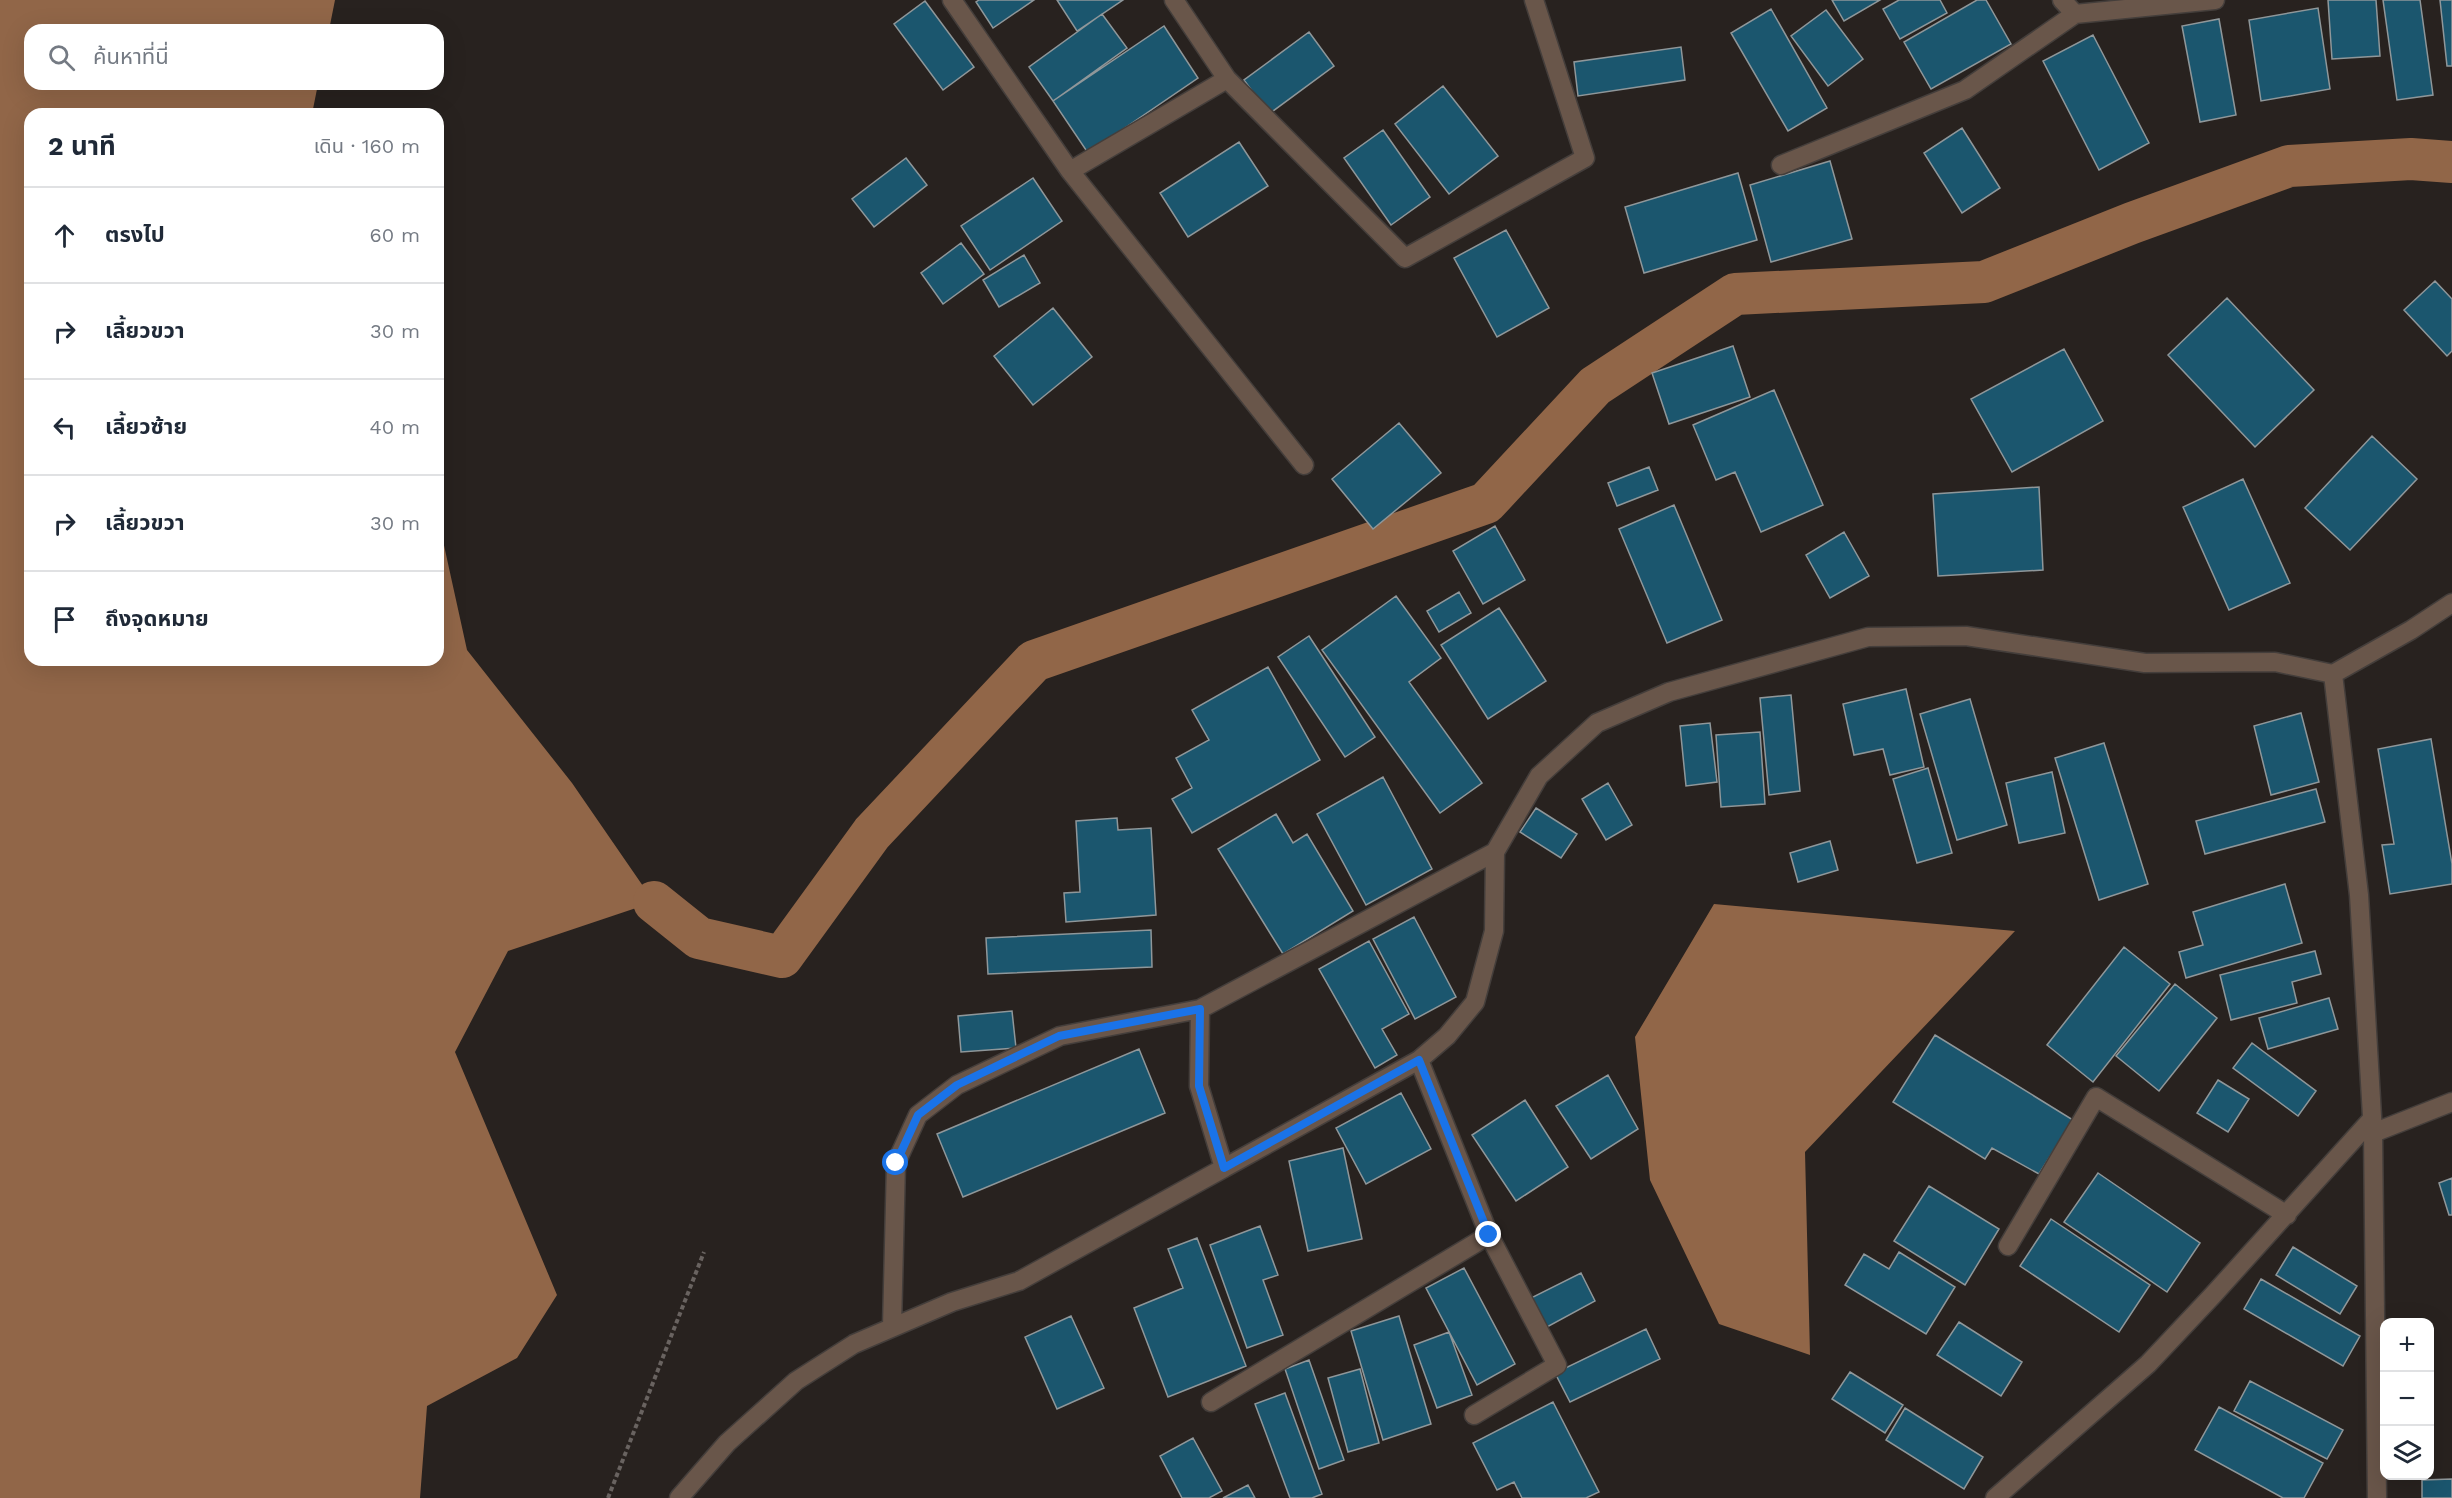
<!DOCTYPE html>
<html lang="th">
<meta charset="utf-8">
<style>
:root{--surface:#fff;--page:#f6f6f7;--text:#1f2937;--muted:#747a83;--line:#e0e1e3}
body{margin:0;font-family:"Work Sans","Noto Sans Thai",sans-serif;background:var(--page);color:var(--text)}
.controls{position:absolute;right:18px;bottom:18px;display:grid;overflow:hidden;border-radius:12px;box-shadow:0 6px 24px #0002}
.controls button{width:54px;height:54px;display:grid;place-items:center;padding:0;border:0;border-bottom:2px solid var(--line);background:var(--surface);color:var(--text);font:30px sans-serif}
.stop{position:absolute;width:18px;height:18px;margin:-14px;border:4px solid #1a73e8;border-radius:50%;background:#fff}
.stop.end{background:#1a73e8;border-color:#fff;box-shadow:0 2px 6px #0008}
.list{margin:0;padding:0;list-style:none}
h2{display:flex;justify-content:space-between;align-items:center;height:78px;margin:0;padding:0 24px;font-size:26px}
h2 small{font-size:20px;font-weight:400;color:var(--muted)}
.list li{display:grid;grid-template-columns:39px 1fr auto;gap:18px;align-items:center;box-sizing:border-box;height:96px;padding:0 24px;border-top:2px solid var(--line)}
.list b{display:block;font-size:22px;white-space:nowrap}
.list em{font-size:20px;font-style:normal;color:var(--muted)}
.icon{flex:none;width:33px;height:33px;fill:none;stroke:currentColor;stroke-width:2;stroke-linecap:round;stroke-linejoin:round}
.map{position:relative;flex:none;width:2452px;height:1498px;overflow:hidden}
.search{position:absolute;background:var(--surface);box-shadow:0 6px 24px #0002;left:24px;top:24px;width:420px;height:66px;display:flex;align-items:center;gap:15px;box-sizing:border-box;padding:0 21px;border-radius:18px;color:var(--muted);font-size:22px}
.panel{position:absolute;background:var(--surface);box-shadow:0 6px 24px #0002;left:24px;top:108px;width:420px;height:558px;border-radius:18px}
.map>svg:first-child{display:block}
.water{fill:#916648}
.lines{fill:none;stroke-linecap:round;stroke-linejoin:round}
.canal{stroke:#916648;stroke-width:42}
.building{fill:#1b566e;stroke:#8f979a;stroke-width:1.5}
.minor-casing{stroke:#443e3b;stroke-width:21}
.path{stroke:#696360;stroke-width:4;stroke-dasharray:4.5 3;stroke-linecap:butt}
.minor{stroke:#69564a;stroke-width:18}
.route{stroke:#1a73e8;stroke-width:8}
</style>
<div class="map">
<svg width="2452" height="1498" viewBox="0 0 2452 1498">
<rect width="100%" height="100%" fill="#28221f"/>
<path class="water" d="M0 0H335L329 30H30V84H318L312 114H30V660H438V518L467 650 572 783 654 902 508 951 455 1052 557 1295 517 1358 427 1406 420 1498H0Z
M1714 904 2015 931 1805 1152 1810 1355 1719 1324 1650 1180 1635 1037Z"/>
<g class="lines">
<path class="canal" d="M654 902 699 938 782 957 872 833 1034 661 1486 503 1595 386 1735 294 1984 282 2132 223 2289 166 2411 159 2452 162"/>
</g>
<path class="building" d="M979 0H1034L993 28 976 2Z
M1057 0H1123L1077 31Z
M1832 0H1880L1844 21Z
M1899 0H1940L1947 13 1900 39 1883 9Z
M1977 0H1986L2011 44 1931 89 1904 42Z
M2328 0H2376L2380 56 2332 59Z
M2383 0H2420L2433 95 2397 100Z
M2440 0H2452V66H2447Z
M925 1 974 67 943 90 894 24Z
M2318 8 2330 89 2261 101 2249 20Z
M1771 9 1827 108 1788 131 1731 33Z
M1826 10 1863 59 1828 86 1791 36Z
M1102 14 1127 48 1053 101 1029 67Z
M2219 19 2236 115 2200 122 2182 26Z
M1164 26 1198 78 1088 153 1053 101Z
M1309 32 1334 66 1269 114 1244 80Z
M2093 35 2149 143 2099 170 2043 61Z
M1681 47 1685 80 1578 96 1574 62Z
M1443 86 1498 156 1449 194 1395 124Z
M1962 128 2000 188 1962 213 1924 153Z
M1383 130 1430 197 1391 225 1344 158Z
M1239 142 1268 186 1188 237 1160 193Z
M906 158 927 185 874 227 852 199Z
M1830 161 1852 239 1771 262 1750 185Z
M1738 173 1757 240 1644 273 1625 207Z
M1033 178 1062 221 990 270 961 226Z
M1506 230 1549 308 1497 337 1454 258Z
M961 243 984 274 943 304 921 273Z
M1024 255 1040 283 999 307 983 280Z
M2435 281 2452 299V351L2447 356 2404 310Z
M2227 298 2314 390 2255 447 2168 355Z
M1053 308 1092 357 1033 405 994 356Z
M1733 346 1750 397 1669 424 1652 373Z
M2064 349 2103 421 2012 472 1971 399Z
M1774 390 1823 505 1761 532 1735 472 1716 480 1693 425Z
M1399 423 1441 473 1373 529 1332 479Z
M2372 436 2417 479 2350 550 2305 508Z
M1649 467 1658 490 1617 506 1608 483Z
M2243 479 2290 583 2229 610 2183 507Z
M2039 487 2043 570 1938 576 1933 494Z
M1674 505 1722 620 1667 643 1619 529Z
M1495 526 1525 580 1483 604 1453 551Z
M1844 532 1869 576 1830 598 1806 555Z
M1459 592 1471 613 1439 632 1427 611Z
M1396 596 1441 658 1409 682 1482 783 1440 813 1322 650Z
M1499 608 1546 681 1488 719 1441 645Z
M1309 636 1375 737 1345 757 1278 657Z
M1268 667 1320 760 1192 833 1172 799 1192 788 1176 758 1209 740 1192 710Z
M1906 689 1924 767 1890 775 1883 749 1854 755 1843 704Z
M1791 695 1800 791 1769 795 1760 698Z
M1970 699 2007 825 1957 840 1920 714Z
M2301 713 2319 782 2271 795 2254 726Z
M1710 723 1717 782 1686 786 1680 726Z
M1760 732 1765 804 1721 807 1716 735Z
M2431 739 2452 864V884L2390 894 2382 845 2394 844 2378 749Z
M2104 743 2148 884 2099 900 2055 758Z
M1928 768 1952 853 1917 863 1893 779Z
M2052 772 2065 833 2019 843 2006 783Z
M1383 777 1432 869 1366 905 1317 814Z
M1608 783 1632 825 1606 840 1582 799Z
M2316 789 2325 822 2205 854 2196 821Z
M1536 808 1577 834 1561 858 1520 832Z
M1276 814 1293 843 1307 834 1353 911 1283 954 1218 849Z
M1117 818 1118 830 1151 828 1156 915 1066 922 1064 893 1080 892 1076 821Z
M1830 841 1838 870 1798 882 1790 853Z
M2285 884 2302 943 2186 978 2179 952 2203 945 2193 912Z
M1414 917 1456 997 1415 1019 1373 939Z
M1151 930 1152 967 988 974 986 938Z
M1369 941 1409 1014 1382 1029 1397 1055 1375 1068 1319 969Z
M2124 947 2170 984 2093 1082 2047 1045Z
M2315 951 2321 974 2292 982 2297 1003 2231 1020 2220 975Z
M2175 984 2217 1018 2159 1091 2116 1056Z
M2329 998 2338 1029 2268 1049 2259 1018Z
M1012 1011 1016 1048 961 1052 958 1016Z
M1935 1035 2073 1120 2039 1174 1992 1148 1985 1159 1893 1102Z
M2252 1043 2316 1091 2298 1116 2233 1068Z
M1139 1049 1165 1113 963 1197 937 1134Z
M1608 1075 1638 1129 1591 1159 1556 1106Z
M2218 1080 2249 1099 2228 1132 2197 1113Z
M1401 1093 1431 1149 1366 1184 1336 1128Z
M1525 1100 1568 1167 1516 1201 1472 1135Z
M1343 1148 1362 1239 1308 1251 1289 1161Z
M2098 1173 2200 1243 2167 1292 2064 1222Z
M2452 1178V1215H2449L2439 1183Z
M1929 1186 1999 1229 1965 1285 1894 1241Z
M2051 1219 2150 1285 2119 1332 2020 1266Z
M1260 1226 1278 1275 1263 1280 1283 1335 1247 1348 1210 1245Z
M1197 1238 1246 1366 1168 1397 1134 1308 1183 1288 1168 1249Z
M2293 1247 2357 1286 2340 1314 2276 1275Z
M1899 1252 1955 1287 1926 1334 1845 1285 1864 1254 1889 1269Z
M1464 1268 1515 1364 1477 1385 1426 1288Z
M1581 1273 1595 1301 1547 1327 1531 1298Z
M2261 1279 2360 1336 2343 1366 2244 1309Z
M1071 1316 1104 1388 1057 1409 1025 1337Z
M1399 1316 1431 1424 1383 1440 1351 1331Z
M1959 1322 2022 1362 2001 1396 1937 1355Z
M1646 1329 1660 1359 1570 1402 1555 1373Z
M1449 1332 1472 1395 1437 1408 1414 1345Z
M1309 1360 1344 1460 1319 1469 1285 1369Z
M1360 1369 1379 1443 1348 1452 1328 1378Z
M1850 1372 1903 1405 1885 1433 1832 1399Z
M2250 1381 2343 1430 2327 1459 2234 1411Z
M1285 1393 1322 1494 1312 1498H1290L1255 1404Z
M1553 1402 1599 1492 1586 1498H1522L1514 1482 1497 1490 1473 1443Z
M2219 1407 2323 1463 2304 1498H2283L2195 1450Z
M1905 1408 1983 1457 1964 1489 1886 1440Z
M1193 1438 1222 1491 1209 1498H1182L1160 1456Z
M2452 1479V1498H2422V1480Z
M1248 1485 1255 1498H1223Z"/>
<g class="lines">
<defs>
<path id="minor" d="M952 0 1070 171 1304 465
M1174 0 1227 79 1405 258 1585 158 1534 0
M2062 0 2075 14 2215 0
M1781 165 1965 90 2075 14
M1070 171 1227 79
M2333 674 2359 895 2373 1133 2377 1498
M1419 1060 1489 1235 1557 1365 1474 1415
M2373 1133 2452 1102
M1224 1168 1419 1060 1447 1036 1475 1002 1494 931 1495 852
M2008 1246 2096 1097 2287 1215
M892 1327 896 1163 918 1115 957 1085 1060 1036 1200 1009
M1211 1402 1489 1235
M679 1498 727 1443 796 1381 854 1344 952 1302 1019 1281 1224 1168 1199 1086 1200 1009 1495 852 1539 776 1597 723 1669 692 1868 637 1966 636 2145 663 2275 662 2333 674 2411 630 2452 603
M1995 1498 2148 1364 2213 1295 2371 1120"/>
</defs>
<use href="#minor" class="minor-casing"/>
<path class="path" d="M608 1498 704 1252"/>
<use href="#minor" class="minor"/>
</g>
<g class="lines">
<path class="route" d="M896 1163 918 1115 957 1085 1059 1036 1200 1009 1199 1086 1224 1168 1419 1060 1489 1235"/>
</g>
</svg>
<div class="controls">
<button>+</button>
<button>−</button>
<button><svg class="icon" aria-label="layers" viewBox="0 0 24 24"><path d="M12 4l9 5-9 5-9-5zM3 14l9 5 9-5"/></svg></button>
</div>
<div class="stop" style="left:896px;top:1163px"></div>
<div class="stop end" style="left:1489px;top:1235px"></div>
<div class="search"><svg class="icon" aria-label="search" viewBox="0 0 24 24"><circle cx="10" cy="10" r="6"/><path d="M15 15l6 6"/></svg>ค้นหาที่นี่</div>
<section class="panel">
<h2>2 นาที<small>เดิน · 160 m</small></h2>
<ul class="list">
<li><svg class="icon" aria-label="ahead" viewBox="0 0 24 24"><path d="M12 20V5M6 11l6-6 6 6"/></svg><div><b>ตรงไป</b></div><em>60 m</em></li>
<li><svg class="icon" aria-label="right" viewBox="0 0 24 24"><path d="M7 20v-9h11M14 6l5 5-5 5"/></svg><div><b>เลี้ยวขวา</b></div><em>30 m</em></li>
<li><svg class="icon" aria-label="left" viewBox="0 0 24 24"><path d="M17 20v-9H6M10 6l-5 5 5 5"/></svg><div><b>เลี้ยวซ้าย</b></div><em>40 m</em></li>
<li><svg class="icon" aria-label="right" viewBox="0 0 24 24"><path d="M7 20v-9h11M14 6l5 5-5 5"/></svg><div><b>เลี้ยวขวา</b></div><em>30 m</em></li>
<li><svg class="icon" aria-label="arrive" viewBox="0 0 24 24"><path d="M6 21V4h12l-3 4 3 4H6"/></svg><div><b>ถึงจุดหมาย</b></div></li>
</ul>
</section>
</div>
